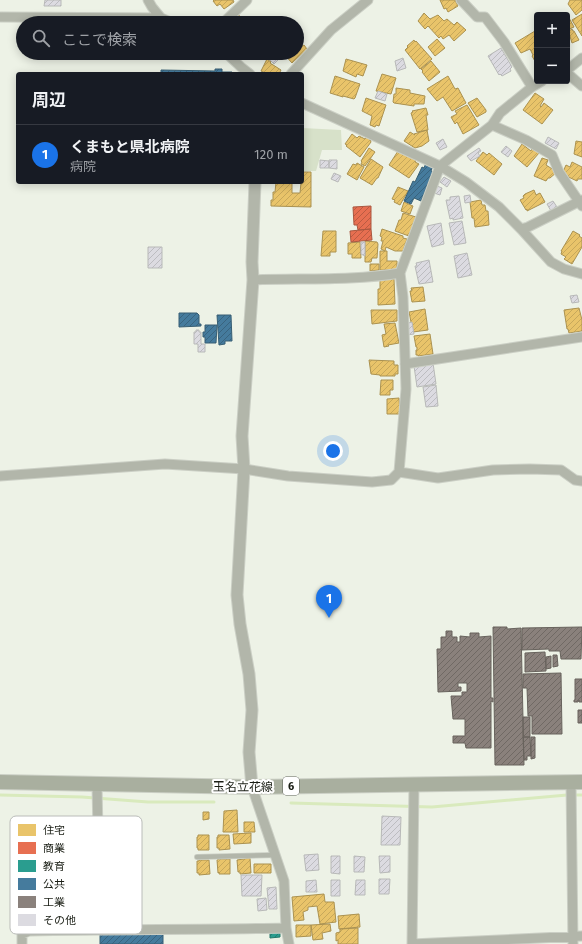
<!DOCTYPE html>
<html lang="ja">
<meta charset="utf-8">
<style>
:root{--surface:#171b24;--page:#20242c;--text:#f1f3f6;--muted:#9ea1a6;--line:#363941;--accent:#1a73e8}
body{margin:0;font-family:"Fira Sans","Noto Sans JP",sans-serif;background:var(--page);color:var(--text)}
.controls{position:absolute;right:12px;top:12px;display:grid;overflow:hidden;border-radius:4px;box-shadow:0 2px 10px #0003}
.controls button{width:36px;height:36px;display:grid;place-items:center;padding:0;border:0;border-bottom:1px solid var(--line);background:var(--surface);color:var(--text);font:20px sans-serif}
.you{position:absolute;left:333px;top:451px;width:14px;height:14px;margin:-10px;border:3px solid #fff;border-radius:50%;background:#1a73e8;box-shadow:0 0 0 6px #1a73e833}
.badge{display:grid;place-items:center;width:26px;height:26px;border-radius:50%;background:var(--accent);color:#fff;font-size:13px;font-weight:700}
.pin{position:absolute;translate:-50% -33px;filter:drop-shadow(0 1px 2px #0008)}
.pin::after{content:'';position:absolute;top:21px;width:14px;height:12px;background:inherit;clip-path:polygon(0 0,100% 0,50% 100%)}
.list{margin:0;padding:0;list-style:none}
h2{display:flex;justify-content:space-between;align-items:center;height:52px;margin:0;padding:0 16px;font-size:17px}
h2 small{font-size:13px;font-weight:400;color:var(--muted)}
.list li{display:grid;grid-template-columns:26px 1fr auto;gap:12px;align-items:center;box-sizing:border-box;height:60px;padding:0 16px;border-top:1px solid var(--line)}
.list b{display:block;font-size:15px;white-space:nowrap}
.list p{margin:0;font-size:13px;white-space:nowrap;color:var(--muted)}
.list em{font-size:13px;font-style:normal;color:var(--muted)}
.icon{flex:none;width:22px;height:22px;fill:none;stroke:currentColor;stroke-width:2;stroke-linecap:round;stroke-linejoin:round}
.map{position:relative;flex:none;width:582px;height:944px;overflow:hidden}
.search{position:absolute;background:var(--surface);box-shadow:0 2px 10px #0003;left:16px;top:16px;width:288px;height:44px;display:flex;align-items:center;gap:10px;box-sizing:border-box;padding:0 14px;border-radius:22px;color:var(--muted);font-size:15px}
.panel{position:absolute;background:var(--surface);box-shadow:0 2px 10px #0003;left:16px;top:72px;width:288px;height:112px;border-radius:4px}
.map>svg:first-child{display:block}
.park{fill:#d7e1c9}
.homes{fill:url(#homes-hatch);stroke:#ab9250}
.shops{fill:url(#shops-hatch);stroke:#aa573f}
.schools{fill:url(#schools-hatch);stroke:#25776a}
.public{fill:url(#public-hatch);stroke:#385f74}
.industry{fill:url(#industry-hatch);stroke:#68635d}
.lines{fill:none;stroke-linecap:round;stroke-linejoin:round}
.stream{stroke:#d9eabd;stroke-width:3}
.building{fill:url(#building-hatch);stroke:#b8b9b8}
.service-casing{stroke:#cbcfc5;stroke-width:6}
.minor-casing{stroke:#cbcfc5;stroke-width:11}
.tertiary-casing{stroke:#cbcfc5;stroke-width:13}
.primary-casing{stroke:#cbcfc5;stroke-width:16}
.service{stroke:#b2b6aa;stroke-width:4.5}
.minor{stroke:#b2b6aa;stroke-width:9}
.tertiary{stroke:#b2b6aa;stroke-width:11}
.primary{stroke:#a9af9f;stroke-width:14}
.labels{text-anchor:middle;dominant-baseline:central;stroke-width:4;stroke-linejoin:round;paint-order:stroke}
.shield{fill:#fff;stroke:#5f625b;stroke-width:1}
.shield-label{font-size:11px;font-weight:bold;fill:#1a1e15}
.street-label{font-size:12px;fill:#1a1e15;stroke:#fff}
.key{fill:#fff;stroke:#babcb9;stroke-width:1}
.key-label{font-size:11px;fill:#1a1e15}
</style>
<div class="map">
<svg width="582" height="944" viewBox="0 0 582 944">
<defs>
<pattern id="homes-hatch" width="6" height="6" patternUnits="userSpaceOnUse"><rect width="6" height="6" fill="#e9c46a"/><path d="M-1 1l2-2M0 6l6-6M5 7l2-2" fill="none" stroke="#c7a85b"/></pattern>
<pattern id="shops-hatch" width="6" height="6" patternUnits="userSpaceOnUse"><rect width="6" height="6" fill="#e76f51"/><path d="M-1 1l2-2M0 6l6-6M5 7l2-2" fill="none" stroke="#ba5b42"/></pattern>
<pattern id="schools-hatch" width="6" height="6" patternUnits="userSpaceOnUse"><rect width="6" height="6" fill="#2a9d8f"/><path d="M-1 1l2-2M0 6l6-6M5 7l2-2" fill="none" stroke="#237f74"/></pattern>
<pattern id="public-hatch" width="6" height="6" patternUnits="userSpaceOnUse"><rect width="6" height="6" fill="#457b9d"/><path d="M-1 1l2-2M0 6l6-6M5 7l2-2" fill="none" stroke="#39647f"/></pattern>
<pattern id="industry-hatch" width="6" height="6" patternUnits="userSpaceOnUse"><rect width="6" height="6" fill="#8a817c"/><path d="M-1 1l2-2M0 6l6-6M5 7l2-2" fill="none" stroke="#706964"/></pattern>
<pattern id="building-hatch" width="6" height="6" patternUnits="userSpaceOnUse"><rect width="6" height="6" fill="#dcdbe1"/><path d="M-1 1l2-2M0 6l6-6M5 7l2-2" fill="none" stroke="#bcbcc0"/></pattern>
</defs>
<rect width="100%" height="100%" fill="#edf2e6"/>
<path class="park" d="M302 128 341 130 342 150H322L316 171H302Z"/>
<path class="homes" d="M214 0H233L234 2 224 9 220 4 217 6 213 1Z
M440 0H455L458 6 448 12 446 8 444 9Z
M570 0H582V10L576 15 568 4Z
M424 13 430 19 438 15 444 21 447 19 454 25 457 22 466 30 454 41 449 35 443 39 441 36 439 38 428 26 425 29 418 21Z
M238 14 243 21 241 23H226Z
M582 14V36L572 20Z
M568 16 574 27 567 30V17Z
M572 29 573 31H574L579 40 572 43 569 33H570L569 31Z
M535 31 537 34V62L536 63 532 56 533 55 530 49 521 53 515 43Z
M437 39 445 48 435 56 428 47Z
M414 40 415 42 416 41 432 59 420 69 405 50 408 47 407 46Z
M297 41 302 46 304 45 307 49 292 63 283 53H297Z
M267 59 271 62 270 63 281 70 279 74H267L261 71Z
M346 59 367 65 363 76 357 74 356 77 343 71Z
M431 61 440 72 429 81 422 72 423 71 421 69Z
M382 74 396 78 391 94 376 91Z
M335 76 360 84 355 98 354 99 343 96V97L330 93Z
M448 76 455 89 458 88 466 103 452 111 443 97 437 101 427 89Z
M396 88 410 90V93L425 96 424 104H414V106L394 103 393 102 394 94H396Z
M535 93 544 99 540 106 541 107 544 103 553 110 542 124 523 110Z
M366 98 386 105 379 126 376 125 375 127 370 125 372 116 362 111Z
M477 98 486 110V112L477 117 468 103Z
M467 105 479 125 463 134 457 122 455 124 451 117 457 114 455 111Z
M426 108 428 115H426L428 130 417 132 411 113 413 112 412 111Z
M427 130 429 141 422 146 415 148 404 141 410 132 415 135 414 134Z
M352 134 357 138 359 136 365 139 366 137 370 139 371 142 360 157 346 146 347 145 345 144Z
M576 141 582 142V157L574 154Z
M522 144 531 151 532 148 539 153 527 167 514 156Z
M369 148 375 152 365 166 361 164 362 162 361 161Z
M398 151 416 160 415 162 419 164 409 178 389 165Z
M483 152 487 155 489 153 502 164 494 175 476 161Z
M542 158 548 160 546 165 557 172 550 178H548L546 181 534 176Z
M371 159 383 167 378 178H377L372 185 360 178Z
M572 162 582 167V179H578L577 181 562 174 566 165 570 167Z
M357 163 364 167 357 180 347 174 353 164 356 165Z
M302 172H311V207L271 206V200H273V192H275L276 182H292V193H300Z
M398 187 408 191 400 205 394 202 395 200 392 199Z
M534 190 536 195 540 193 545 202 527 211V209L526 210 520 200 524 198 523 196 525 194Z
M481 200 482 205H485L486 211H488L489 225 475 227 474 218H472L470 202Z
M404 202 413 206 410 214 401 211Z
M403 213 416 217 409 236 395 231 399 220H401Z
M382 229 403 236V238L407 239 403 251H395L386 247 385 251 381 249 383 241H381L382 237 380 236Z
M323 231H336V252H330V256H321Z
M573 231 580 235 579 236 582 238V247L572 264 564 259 566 257 561 254 562 251H561Z
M365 241 377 242 378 244 377 258H372L371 262H365Z
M360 242 361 258H352V254H348V243Z
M380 251H387V261H397V270H380Z
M370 264H379V270L370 271Z
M394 279 395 304 378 305V289H380V280Z
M423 287 425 301 412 302 410 291H412L411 288Z
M579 308 582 320V331L569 333 568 329H567L564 310Z
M425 309 428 330 413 332 409 312Z
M371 310H397V321L372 324Z
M395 323 399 343 388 345 389 346 384 347 382 335 386 334 384 324Z
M430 334 433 354 418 356V355H416V350H417V347H416L414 336Z
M369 360 394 361V365H398V374H395V376H380V375L371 374Z
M381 380H393V390H390V395H380Z
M399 398 400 413 399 414H387V399Z
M237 810 238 832H223L224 811Z
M203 812H209V819L203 820Z
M244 822H254L255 832H244Z
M251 833V843L234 844 233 834Z
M198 835H209V850H198V848H197V837H198Z
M218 835H229L230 849 219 850V848H217V837H218Z
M250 858 251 873 240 874V872H238L237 860Z
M219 859H230V874H219V872L218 873 217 860Z
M199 860H209L210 874 199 875V873H197V861H199Z
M254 864H271V873H254Z
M324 894 325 902H334L336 922 320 924 317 906 308 907V910L303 912 304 920 294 921 292 897Z
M359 914 360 927 339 929 338 916Z
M330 924 331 931 322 933 323 939 313 940 311 925Z
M296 925H311V936L296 937Z
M358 928V944H338V940L336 941V933L340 932V929Z"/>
<path class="shops" d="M371 206V229L358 230 357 225H354L353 207Z
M371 229 372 240 351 242 350 231Z"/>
<path class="schools" d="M270 930H280V937L270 938Z"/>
<path class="public" d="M215 69H222V72H232L234 74H161V70L215 71Z
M426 163 433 166 431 171 433 172 421 201 414 198 411 204 404 201 413 181 415 182 422 167 424 168Z
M179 313H197L199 315V324H201V326L179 327Z
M217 315H231L232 341H225V344L219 345Z
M205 325H217L216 343H205V337H203V332H205Z
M163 933V944H100V934Z"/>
<path class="industry" d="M493 627H507V629L521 628 524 765H495Z
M582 627 581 659H561L560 651H549V649L522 650V628Z
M446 631H452V637H457V642H460V636L470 637V633H479V637L491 636V698H493V702L491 701V748H466L465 743H453V736H465V719H453L451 696H462V692H467V683H458V687H461V691L438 692 437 649H441V637H446Z
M545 652 546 671 525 672V653Z
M553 655H557L558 666 553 667Z
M551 656V668L546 669V657Z
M561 673 562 734H532V716H528L527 688H523V674Z
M575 679H582V702H579V700L578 702H574V700H575Z
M578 710H582V723H578Z
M523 717H530V737H523Z
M523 737H530L531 756H527V760H524Z
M531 737H535V758L531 759Z"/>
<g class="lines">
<path class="stream" d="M0 795 82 797 148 802H214
M291 803 432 807 567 795H582"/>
</g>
<path class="building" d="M45 0H61V6H44Z
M501 48 512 67 510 69 511 71 502 76 500 74 499 75 488 56Z
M273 55 278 60 274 64 269 59Z
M403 58 406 68 397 71 395 61Z
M378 91 387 94 385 101 375 98Z
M548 137 559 143 556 149 545 143Z
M443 139 447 147 440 150 436 143Z
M506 146 512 151 508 157 501 152Z
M479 148 481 151 478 153 480 156 471 161 467 156Z
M320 160 329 161V168H320Z
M329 160H337V169L329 168Z
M334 173 341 176 338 182 331 179Z
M444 177 451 181 447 187 440 182Z
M437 186 442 188 440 195 434 193Z
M470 195 471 202 465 203 464 196Z
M459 196 463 218 453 220V218L450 219 446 200H450V197Z
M553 201 557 207 551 211 547 204Z
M462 221 466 243 454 245 449 223Z
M441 223 444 244 432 247 427 226Z
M361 242H365V256L361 254Z
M148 247H162V268H148Z
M467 253 472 275 458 278 454 256Z
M429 260 433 282 419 284 415 266H417L416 263Z
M577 295 579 302 572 303 570 296Z
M412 322 414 334 407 335 405 324Z
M196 330H199V332H201V344H205V352H198V344H194V332H196Z
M433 363 436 384 417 387 414 366Z
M436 385 438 406 426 407 423 387Z
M382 816 401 817 400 845H381Z
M318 854 319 870 306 871 304 855Z
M331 856H340V874L331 873Z
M354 856 365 857 364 872H354Z
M379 856H390V872L380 873Z
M241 875H262L261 896H242Z
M379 879H390L389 894H379Z
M316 880 317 892H306V881Z
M331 880H340V896H331Z
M356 880H365V895H355Z
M276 887 277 909H269L267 888Z
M266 898 267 910 258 911 257 899Z"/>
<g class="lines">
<defs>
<path id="service" d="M197 857 275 855"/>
<path id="minor" d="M148 0 152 7 161 18
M461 0 477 17H485L504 42 532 87
M0 17 161 18 173 23
M223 23 247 0
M226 53 241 67 250 74
M567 70 582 58
M567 73 582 86
M291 74 331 30 368 0
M302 103 440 166 466 182 499 207 521 229 551 262 564 269 582 274
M492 125 526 140 552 155 559 172 582 206
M521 229 528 227 582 200
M253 280C302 278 352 281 400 273
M405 364 582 337
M399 472 438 478 493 470 530 469 561 470 575 480 582 481
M0 476 165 464 244 469 288 476 372 482 391 480 399 472 406 389 403 297 400 273 440 166 492 125 500 113 532 87 542 81
M571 782 573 944
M97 785 100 929
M252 787 284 881 286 928 289 944
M22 944V934L29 931C115 929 200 930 286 928
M412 944 582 936
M412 944 414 784"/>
<path id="tertiary" d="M252 787 249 752 252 710 249 674 240 624 237 595 244 469 242 436 253 280 252 262 255 182"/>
<path id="primary" d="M0 782 252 787 582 782"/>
</defs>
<use href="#service" class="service-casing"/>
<use href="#minor" class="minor-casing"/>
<use href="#tertiary" class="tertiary-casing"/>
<use href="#primary" class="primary-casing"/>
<use href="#service" class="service"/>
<use href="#minor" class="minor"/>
<use href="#tertiary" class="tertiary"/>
<use href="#primary" class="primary"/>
</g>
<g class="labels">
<rect class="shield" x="283" y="777" width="16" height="18" rx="3"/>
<g class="shield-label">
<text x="291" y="786">6</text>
</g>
<g class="street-label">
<text x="243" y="787">玉名立花線</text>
</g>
</g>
<rect x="10" y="816" width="132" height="118" rx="6" class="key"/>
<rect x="18" y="824" width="18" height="12" fill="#e9c46a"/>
<rect x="18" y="842" width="18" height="12" fill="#e76f51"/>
<rect x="18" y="860" width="18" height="12" fill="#2a9d8f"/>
<rect x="18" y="878" width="18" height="12" fill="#457b9d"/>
<rect x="18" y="896" width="18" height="12" fill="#8a817c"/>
<rect x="18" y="914" width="18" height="12" fill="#dcdbe1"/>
<g class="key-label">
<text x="43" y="834">住宅</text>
<text x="43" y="852">商業</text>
<text x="43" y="870">教育</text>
<text x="43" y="888">公共</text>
<text x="43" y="906">工業</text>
<text x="43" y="924">その他</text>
</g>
</svg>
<div class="controls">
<button>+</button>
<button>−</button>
</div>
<div class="you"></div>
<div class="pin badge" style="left:329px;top:618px">1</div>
<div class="search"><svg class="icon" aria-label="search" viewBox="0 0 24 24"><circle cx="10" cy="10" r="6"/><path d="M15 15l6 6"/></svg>ここで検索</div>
<section class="panel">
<h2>周辺<small></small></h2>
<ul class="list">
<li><span class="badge">1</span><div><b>くまもと県北病院</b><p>病院</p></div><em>120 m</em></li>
</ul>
</section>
</div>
